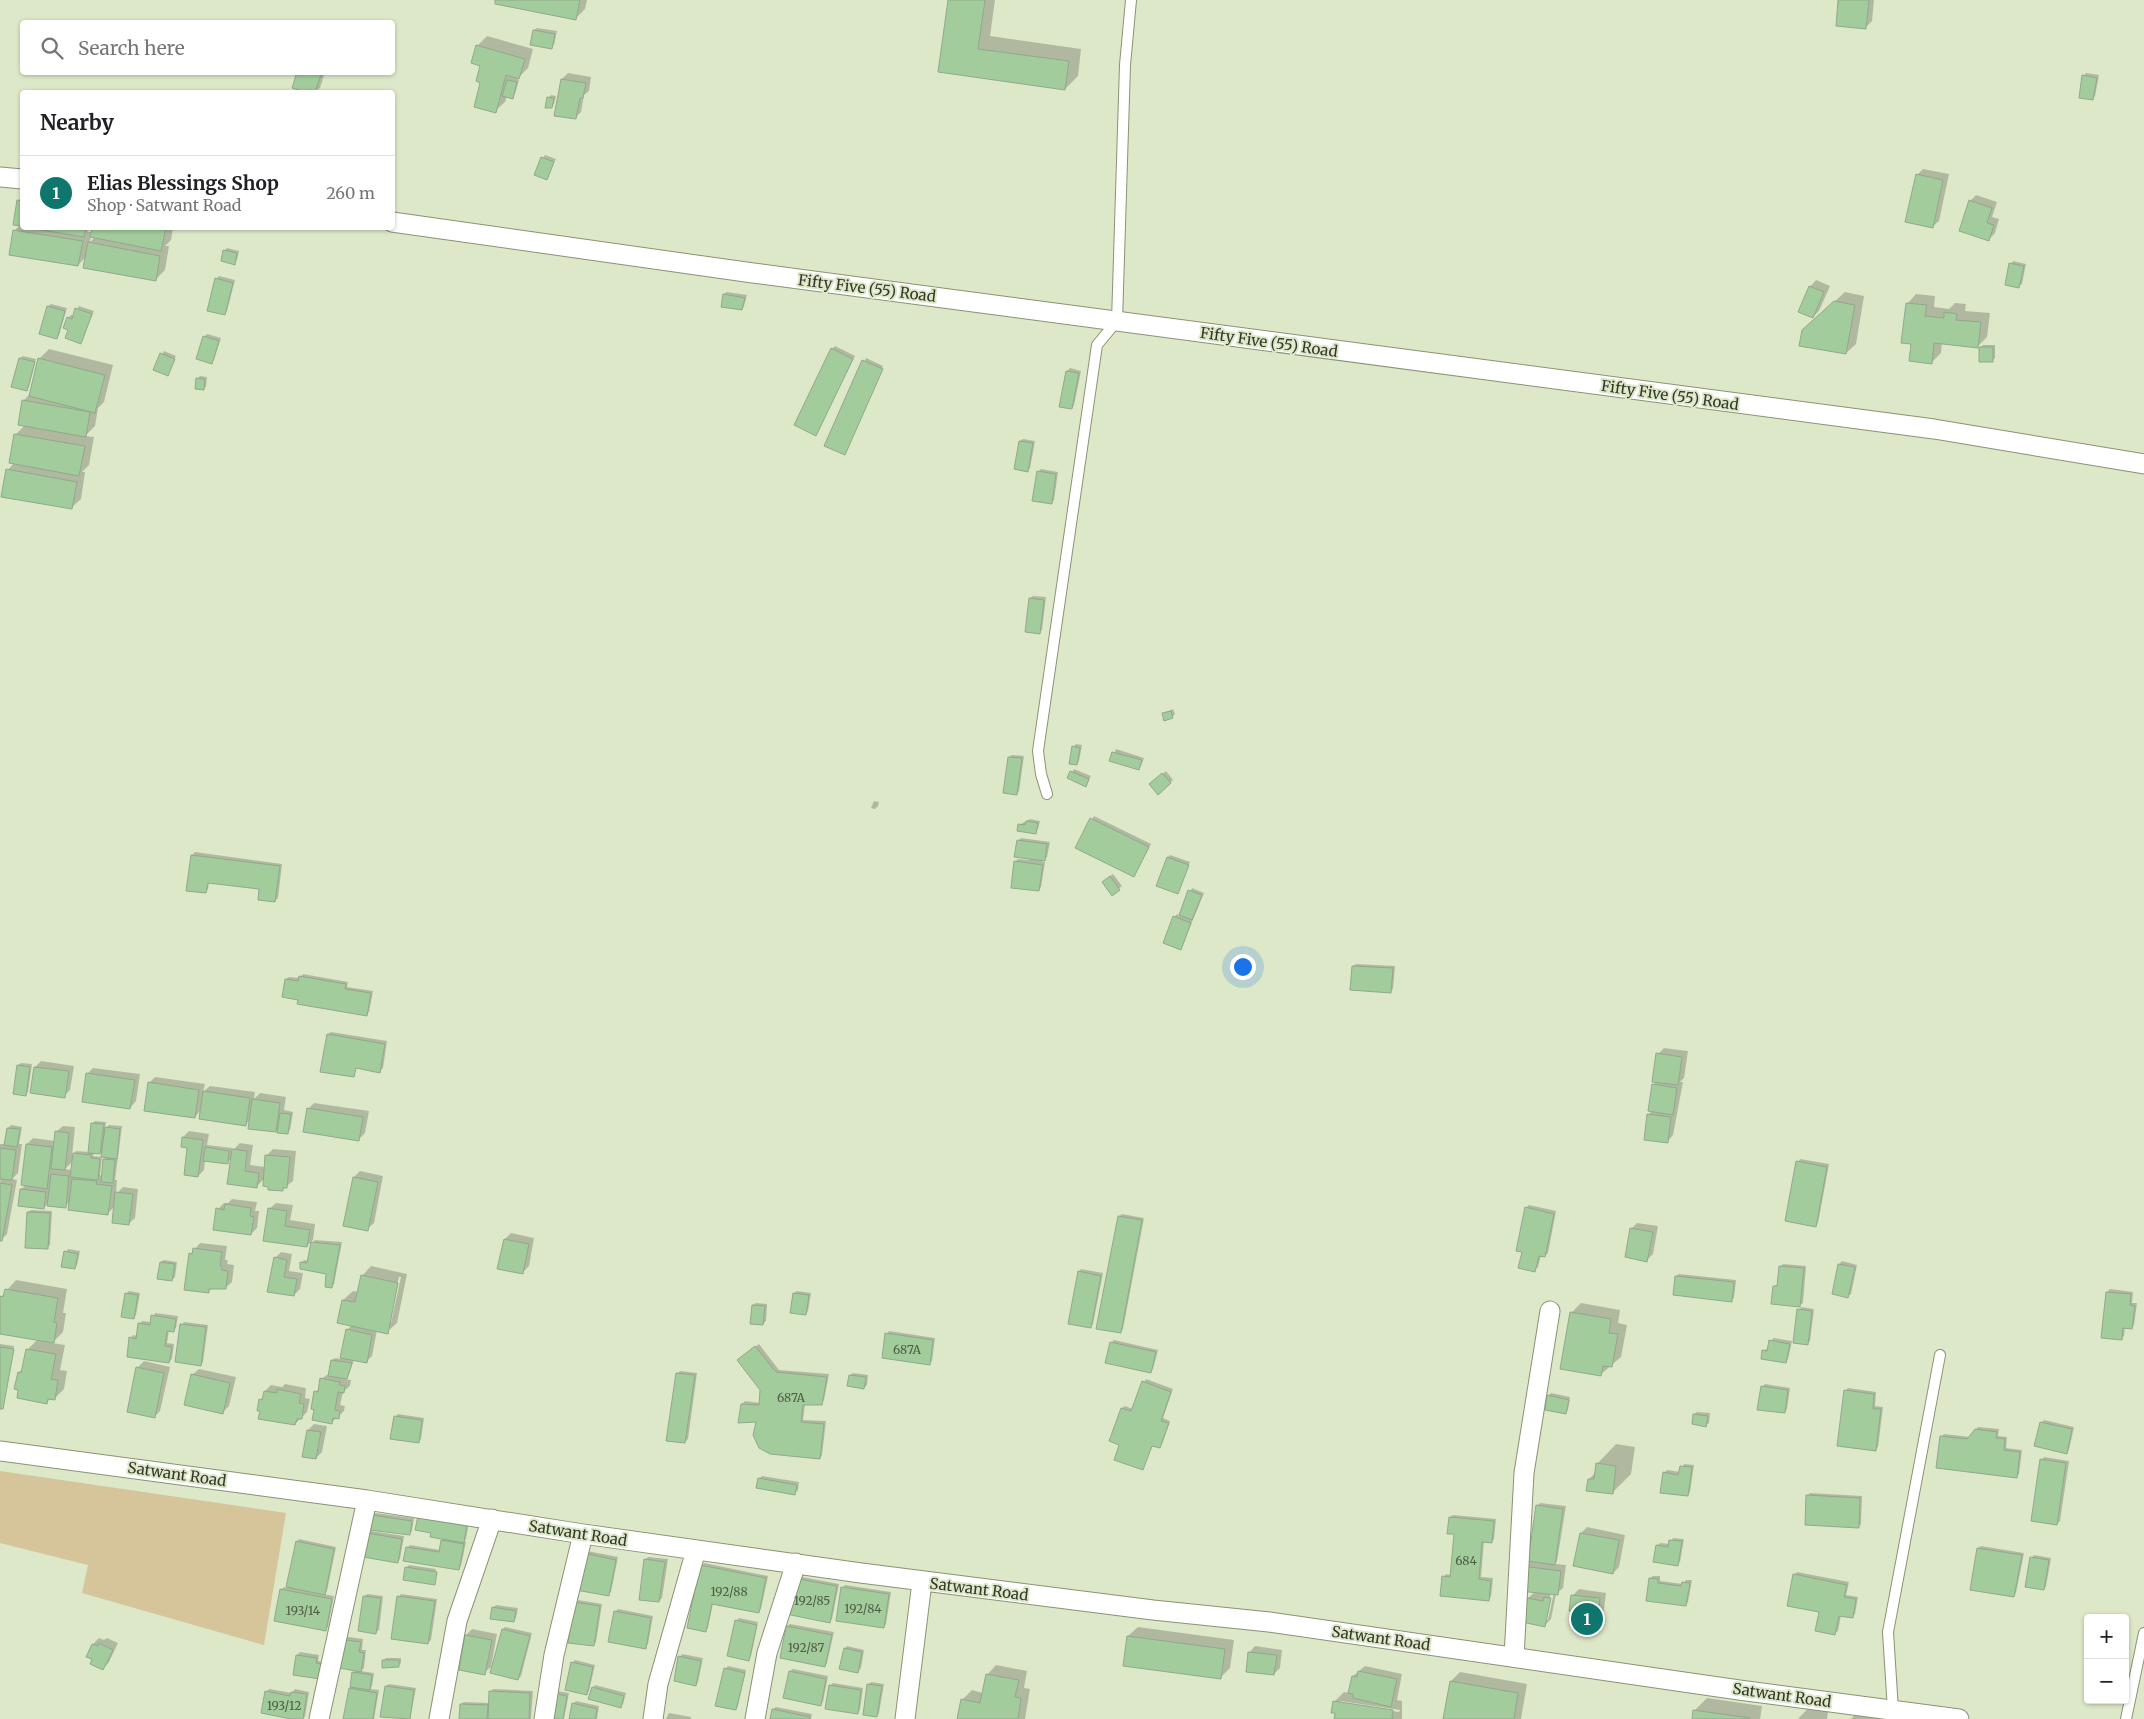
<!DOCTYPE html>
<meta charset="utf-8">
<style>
:root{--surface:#fff;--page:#f6f6f6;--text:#202124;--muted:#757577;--line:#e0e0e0;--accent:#0f766e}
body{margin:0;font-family:Merriweather,serif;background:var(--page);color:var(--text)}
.controls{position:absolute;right:15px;bottom:15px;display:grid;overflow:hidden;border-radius:5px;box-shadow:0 1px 4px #0004}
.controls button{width:45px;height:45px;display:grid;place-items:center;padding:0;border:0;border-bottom:1px solid var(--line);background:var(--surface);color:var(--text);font:25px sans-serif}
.you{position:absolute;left:1242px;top:966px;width:18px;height:18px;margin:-12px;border:4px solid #fff;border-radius:50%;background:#1a73e8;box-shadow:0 0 0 8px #1a73e833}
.badge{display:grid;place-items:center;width:32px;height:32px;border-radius:50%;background:var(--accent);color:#fff;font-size:16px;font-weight:700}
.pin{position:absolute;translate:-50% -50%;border:2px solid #fff;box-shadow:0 1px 5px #0006}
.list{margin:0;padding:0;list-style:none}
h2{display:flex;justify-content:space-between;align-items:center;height:65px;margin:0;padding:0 20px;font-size:21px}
h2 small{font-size:16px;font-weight:400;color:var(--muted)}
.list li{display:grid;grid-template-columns:32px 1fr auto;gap:15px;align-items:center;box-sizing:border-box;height:75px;padding:0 20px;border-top:1px solid var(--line)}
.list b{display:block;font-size:19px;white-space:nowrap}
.list p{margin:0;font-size:16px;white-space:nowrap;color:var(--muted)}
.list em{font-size:16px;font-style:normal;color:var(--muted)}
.icon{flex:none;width:28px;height:28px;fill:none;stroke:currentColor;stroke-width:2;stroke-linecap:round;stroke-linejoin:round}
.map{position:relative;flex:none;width:2144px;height:1719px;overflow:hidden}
.search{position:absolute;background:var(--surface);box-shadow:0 1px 4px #0004;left:20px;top:20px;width:375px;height:55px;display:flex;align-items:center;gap:12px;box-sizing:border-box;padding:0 18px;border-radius:5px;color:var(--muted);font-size:19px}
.panel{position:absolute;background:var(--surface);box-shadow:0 1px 4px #0004;left:20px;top:90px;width:375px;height:140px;border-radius:5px}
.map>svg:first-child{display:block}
.green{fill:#d6c49a}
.shadow{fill:#0003;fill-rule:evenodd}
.building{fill:#a2cc9b;stroke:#92a88e}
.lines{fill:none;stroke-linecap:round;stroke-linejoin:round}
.service-casing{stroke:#889375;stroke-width:12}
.minor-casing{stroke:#889375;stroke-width:21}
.service{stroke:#fff;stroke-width:10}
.minor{stroke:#fff;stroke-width:19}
.labels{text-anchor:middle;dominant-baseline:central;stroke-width:4;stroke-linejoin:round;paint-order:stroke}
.number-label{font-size:12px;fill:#4f5d47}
.street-label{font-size:15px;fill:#33382b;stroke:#dde8c8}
</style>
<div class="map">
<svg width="2144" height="1719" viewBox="0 0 2144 1719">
<rect width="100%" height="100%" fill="#dde8c8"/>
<path class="green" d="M0 1471 286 1513 264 1645 82 1593 88 1565 0 1543Z"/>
<path class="shadow" d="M497 0H587L585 9 575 19Z
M949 0H995L990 36 1081 49 1078 76 1065 89 939 71Z
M1840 0H1874L1872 21 1866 27Z
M537 28 557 31 554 45 551 47 534 30Z
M487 36 533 49 528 68 517 79 519 80 515 94 513 97 507 96 505 102 495 111 482 82V65L477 46Z
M299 72H325L320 88 315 92H308L293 87Z
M568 73 591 77 589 91 584 95 581 112 575 118 562 79Z
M2086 73 2099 75 2095 96 2093 99 2083 76Z
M551 95 556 96 554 104 552 107 548 98Z
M392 152H394L395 163 392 165Z
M545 155 556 159 546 178 543 158Z
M1923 169 1949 174 1939 221 1932 227 1917 175Z
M1976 195 1997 202 1992 217 1999 219 1995 233 1989 239 1970 201Z
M22 196V228H92L87 232H92L93 228H173L171 240 165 246H169L165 270 155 280 87 256 78 265 14 231 20 225 18 201ZM91 236 95 237 90 242Z
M227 248 239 251 237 260 234 263 224 251Z
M2013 261 2026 264 2022 284 2019 286 2011 264Z
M219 276 235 280 227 311 224 314 216 279Z
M1816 280 1830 286 1819 311 1813 317 1810 287Z
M727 292 747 295 744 306 742 309 724 294Z
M1845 292 1864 296 1856 344 1846 353 1813 321Z
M1916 294 1935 296 1934 307 1949 309 1955 303 1966 304 1965 311 1990 313 1987 337 1978 346 1942 342 1941 353 1932 362 1912 343 1907 304Z
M51 304 67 308 59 335 57 338 41 333 48 306Z
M79 306 94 311 81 343 69 329 68 318 71 315 74 316Z
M207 334 221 338 214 360 212 362 204 337Z
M1983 345H1995V358L1993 360 1980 348Z
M835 346 855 356 816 434 832 349Z
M49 349 113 365 104 402 98 408 95 426 85 436 94 437 89 465 82 472H85L81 499 71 508 8 470 14 463 15 435 25 425 23 401 31 393 39 359Z
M164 351 176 356 167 374 155 369Z
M23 356 36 359 29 387 26 390 20 358Z
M866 358 883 366 845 454 826 445Z
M1070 368 1081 371 1074 405 1072 408 1060 406 1067 371Z
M200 376 207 377 206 386 204 389 197 379Z
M1023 439 1035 441 1030 468 1028 470 1020 441Z
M1041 469 1058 472 1054 500 1051 503 1038 472Z
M1033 596 1046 597 1042 630 1039 633 1030 598Z
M1173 709 1175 714 1172 717 1164 713Z
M1076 744 1082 745 1079 761 1076 764 1073 747Z
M1116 749 1144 758 1141 766 1139 769 1111 761Z
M1012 755 1024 756 1019 791 1017 793 1009 757Z
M1074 769 1091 776 1086 785 1069 777Z
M1166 771 1173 780 1159 793 1151 784Z
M874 801 879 802 878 806 875 809 871 808Z
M1094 816 1151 844 1134 876 1077 848Z
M1030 819 1040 821 1038 829 1036 832 1019 825Z
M1021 838 1050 842 1047 857 1042 862H1045L1041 887 1039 890 1015 862 1018 859 1029 860 1018 841Z
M195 852 282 864 278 898 275 901 261 888 209 882 208 889 206 892 187 890 192 855Z
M1170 855 1190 862 1177 892 1168 857Z
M1113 874 1122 886 1112 894 1106 879Z
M1192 888 1204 893 1181 949 1174 917 1177 914 1180 916Z
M1356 964 1395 966 1393 989 1390 992 1353 966Z
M303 974 348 982 347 987 373 991 369 1012 367 1014 299 999 286 979 289 977 300 978Z
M331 1032 387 1041 383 1068 380 1071 357 1067 353 1076 328 1034Z
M1664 1048 1688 1051 1684 1078 1680 1082H1683L1673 1135 1667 1142 1648 1115 1652 1111 1653 1085 1657 1081 1658 1054Z
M41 1061 74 1066 70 1090 64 1096 35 1067Z
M21 1063 32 1064 28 1092 25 1094 18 1065Z
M93 1068 140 1074 136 1101 130 1108 87 1074Z
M155 1077 205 1084 203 1092 210 1086 255 1092 254 1099 260 1093 286 1097 284 1110 293 1112 290 1130 287 1133 279 1127 276 1131 251 1119 245 1125 201 1110 195 1117 149 1083Z
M314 1103 369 1111 365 1133 359 1139 308 1109Z
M95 1121 106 1122 105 1129 109 1125 122 1126 115 1180H117L116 1194 123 1187 138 1189 135 1218 128 1224 115 1206 108 1213 71 1201 65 1206 47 1204 43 1209 21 1189 26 1185 27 1144 33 1138 55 1141 56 1132 63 1126 75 1127 72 1156 76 1151 89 1152 93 1123ZM103 1150 107 1157 104 1159 103 1176 100 1175 102 1157 93 1156 94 1153H100ZM73 1161 72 1170 65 1169Z
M11 1125 22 1127 19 1144H22L18 1173 12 1179 17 1180 7 1234 1 1240 0 1144H5L8 1128Z
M189 1131 209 1134 207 1145 232 1148 231 1152 240 1143 253 1145 250 1165 265 1167 266 1156 273 1149 296 1151 293 1181 283 1189 264 1179 256 1187 232 1158 227 1163 205 1160 204 1170 198 1176 189 1147 182 1146 183 1137Z
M1800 1159 1829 1164 1818 1223 1815 1225 1798 1162Z
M360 1171 383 1176 374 1223 367 1229 354 1177Z
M232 1199 257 1202 255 1211H259L257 1228 251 1234 218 1209 224 1203H228Z
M276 1203 293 1205 290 1220 315 1224 313 1240 307 1246 264 1240 269 1209Z
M1529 1205 1556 1211 1548 1253 1545 1256 1541 1255 1538 1267 1535 1270 1523 1251 1526 1208Z
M31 1210 52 1211 50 1245 47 1247 28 1212Z
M1122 1214 1144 1218 1123 1329 1120 1332 1119 1216Z
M1637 1223 1658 1226 1653 1254 1647 1260 1631 1229Z
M511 1233 534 1238 529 1266 522 1273 505 1239Z
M315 1240 342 1242 334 1284 331 1287 327 1273 301 1263 304 1260 309 1261 313 1242Z
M200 1243 227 1246 225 1260H228L227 1264 234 1265 232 1282 225 1288H212L208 1292 191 1254Z
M68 1249 80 1251 77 1265 74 1268 66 1252Z
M281 1252 292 1254 289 1271 303 1273 300 1289 294 1295 269 1291 275 1258Z
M164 1260 177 1262 175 1277 172 1280 161 1262Z
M1842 1261 1857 1265 1851 1294 1848 1296 1833 1293 1839 1264Z
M1783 1264 1806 1266 1803 1303 1800 1305 1774 1286 1779 1284 1780 1267Z
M371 1266 407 1274 397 1323 387 1332 377 1330 372 1356 366 1362 354 1360 349 1374 344 1379 351 1380 350 1386 343 1392 340 1405 345 1406 344 1411 331 1423 316 1392 320 1387 321 1379 330 1373 332 1360 335 1358 341 1359 347 1330 352 1325 343 1300 353 1291 358 1292 362 1276ZM399 1277H401L391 1323H389Z
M1081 1269 1103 1273 1093 1324 1090 1327 1079 1272Z
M1679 1274 1736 1280 1734 1298 1731 1300 1676 1276Z
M16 1280 67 1289 63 1313H66L63 1332 52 1343 65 1345 60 1370 67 1371 64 1389 54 1399 51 1398 47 1402 19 1372 24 1368 27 1350 38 1339 0 1332 1 1297Z
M2110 1289 2133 1292 2132 1303H2137L2134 1325 2132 1328 2125 1327 2124 1336 2121 1339 2107 1292Z
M129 1291 140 1293 136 1315 134 1318 126 1294Z
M797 1291 811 1293 808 1311 805 1314 794 1293Z
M756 1303 767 1304 766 1321 763 1324 753 1305Z
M1581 1303 1620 1310 1618 1323 1627 1325 1621 1357 1600 1375 1572 1312Z
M1801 1307 1814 1309 1810 1341 1807 1344 1799 1310Z
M155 1313 178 1316 176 1328 173 1330H169L167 1343 174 1344 172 1359 169 1362 131 1338 133 1335 137 1336 139 1324 142 1321 151 1322Z
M184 1322 208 1325 203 1362 201 1365 182 1325Z
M889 1331 935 1338 932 1361 929 1364 887 1334Z
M1773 1338 1792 1341 1788 1359 1786 1362 1764 1350 1769 1348Z
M1114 1340 1158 1350 1153 1369 1150 1372 1112 1342Z
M0 1344 14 1346 3 1408 0 1407Z
M759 1344 779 1370 829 1374 824 1400 821 1403 805 1404 803 1420 826 1421 822 1455 820 1458 758 1420 742 1404 745 1401 760 1403 761 1390 742 1357Z
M144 1361 170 1367 160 1411 154 1417 137 1368Z
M199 1369 236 1377 229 1406 223 1412 192 1375Z
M680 1371 697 1373 688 1439 685 1442 677 1374Z
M853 1373 868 1375 867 1385 864 1388 850 1375Z
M1146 1379 1173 1389 1163 1418 1170 1421 1162 1444 1159 1447 1153 1445 1142 1469 1120 1444 1110 1441 1122 1408 1125 1406 1133 1409Z
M285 1384 306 1388 305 1398 310 1399 307 1412 295 1424 261 1410 260 1400 264 1396 265 1391 271 1385 282 1387Z
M1765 1384 1790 1388 1787 1409 1784 1412 1762 1387Z
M1848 1388 1876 1392 1875 1406 1883 1407 1878 1447 1875 1449 1845 1391Z
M1551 1393 1570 1397 1568 1410 1565 1413 1548 1396Z
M1697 1412 1710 1413 1709 1423 1706 1425 1694 1414Z
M398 1414 424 1418 421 1439 418 1442 395 1417Z
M2044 1420 2074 1427 2069 1450 2066 1452 2041 1423Z
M314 1424 327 1426 322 1452 316 1458 308 1430Z
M1978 1427 1999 1429 1998 1436 2007 1437 2006 1448 2022 1450 2019 1474 2017 1476 1941 1437 1944 1434 1970 1437Z
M1616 1444 1635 1447 1631 1474 1612 1493 1589 1479 1596 1472 1597 1464Z
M2044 1457 2069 1461 2060 1521 2057 1524 2042 1460Z
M1684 1464 1694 1465 1690 1492 1687 1495 1664 1473 1667 1470 1680 1472Z
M762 1476 799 1482 798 1490 795 1493 759 1479Z
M1810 1493 1862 1496 1861 1524 1858 1527 1808 1495Z
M1540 1503 1566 1506 1557 1561 1555 1564 1566 1565 1563 1588 1556 1594 1551 1619 1545 1625 1523 1621 1528 1598 1535 1592 1523 1567 1529 1561 1538 1505ZM1551 1592H1554L1548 1620H1545Z
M368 1512 414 1518 412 1531 410 1534 371 1529V1531L404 1536 400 1559 397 1561 358 1555Z
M1453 1515 1496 1519 1494 1539 1492 1542 1484 1541 1481 1577 1493 1578 1491 1597 1488 1599 1444 1577 1446 1574 1452 1575 1456 1533 1450 1517Z
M469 1522 466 1539 464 1541 466 1542 461 1566 459 1569 407 1548 410 1545 440 1550 442 1541 445 1538Z
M1587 1527 1625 1535 1619 1567 1613 1573 1581 1533Z
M1673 1538 1684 1539 1680 1562 1677 1564 1657 1546 1660 1543 1670 1544Z
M299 1539 336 1547 327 1591 323 1594 334 1596 328 1627 325 1629 281 1590 284 1587 287 1588 297 1542Z
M1981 1546 2024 1553 2016 1593 2014 1596 1978 1548Z
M587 1551 618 1557 611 1592 608 1595 577 1589Z
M2034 1555 2051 1558 2046 1586 2044 1589 2031 1558Z
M648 1557 668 1559 662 1598 659 1601 646 1559Z
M704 1563 768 1576 761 1609 758 1612 713 1603 708 1628 705 1631 702 1566Z
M409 1565 436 1569 434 1582H436L434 1583 407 1567Z
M1797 1572 1849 1582 1846 1595 1858 1597 1855 1614 1852 1617 1841 1615 1838 1631 1835 1633 1794 1575Z
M797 1576 839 1584 832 1619 830 1622Z
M1653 1576H1660V1581L1683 1584 1686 1580H1692L1688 1602 1686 1605 1650 1578Z
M845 1585 891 1592 886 1624 884 1627 842 1588Z
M1579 1589 1606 1593 1603 1617 1596 1623 1581 1611 1573 1595Z
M367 1594 383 1596 379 1630 376 1632 365 1596Z
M401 1594 437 1599 431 1640 428 1643 399 1597Z
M578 1600 602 1604 596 1642 593 1645 575 1603Z
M496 1605 518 1608 516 1618 513 1621 493 1608Z
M618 1609 653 1616 648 1644 645 1647 615 1612Z
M739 1618 758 1622 751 1656 748 1659 736 1621Z
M790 1624 834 1632 827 1663 825 1666 787 1626Z
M505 1627 532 1633 521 1676 518 1679 503 1629Z
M1138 1627 1234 1640 1230 1668 1220 1678 1128 1636Z
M472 1629 497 1634 491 1667 484 1673 466 1635Z
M342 1636 363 1639 362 1650H366L364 1668 361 1671 374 1673 372 1686 370 1689 379 1690 374 1719 345 1718 353 1673 356 1670Z
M99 1638 104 1640 107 1638 118 1643 109 1662 103 1669 93 1644Z
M847 1646 864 1650 861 1668 858 1671 845 1649Z
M1255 1646 1282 1650 1280 1668 1274 1674 1249 1653Z
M300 1652 319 1655 318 1661 324 1662 322 1675 294 1674 297 1655Z
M682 1654 703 1658 698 1682 696 1685 680 1657Z
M386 1658H401V1663L398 1666 383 1661Z
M575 1660 595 1665 589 1691 586 1694 572 1663Z
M996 1665 1027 1671 1024 1688 1030 1689 1025 1719H959L962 1700 972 1690 983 1693 987 1675Z
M728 1666 746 1670 738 1706 736 1709 725 1669Z
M1365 1666 1402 1674 1397 1700 1402 1701V1719H1336L1335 1701 1344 1692 1350 1693 1353 1676ZM1340 1701 1400 1710 1399 1712 1340 1703Z
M793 1669 828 1676 823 1702 820 1704 790 1671Z
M1460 1672 1527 1684 1521 1719H1444L1451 1681Z
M871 1682 884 1684 879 1713 877 1716 868 1685Z
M833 1683 863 1688 860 1710 857 1713 830 1686Z
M389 1684 416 1688 410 1719 381 1716 386 1686Z
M595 1685 626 1693 623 1704 620 1707 593 1688Z
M269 1689 292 1693 295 1689 309 1692 305 1717 298 1719 266 1692Z
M493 1689 533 1691 531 1719H461V1704L464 1702 490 1703 491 1692Z
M557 1691 569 1693 564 1719H550Z
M1707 1698 1762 1706 1760 1719H1693L1694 1711Z
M576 1701 599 1706 597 1719H570L573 1704Z
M1812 1704 1829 1706 1827 1719H1798Z
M776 1707 812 1714 811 1719H771L773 1709Z
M1861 1708 1880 1711 1879 1719H1851Z
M669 1713 691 1717V1719H666Z"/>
<path class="building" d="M495 0H580L576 20 495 4Z
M948 0H985L978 49 1069 61 1065 90 938 72Z
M1838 0H1869L1866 29 1836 26Z
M533 30 555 34 552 49 530 45Z
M476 45 525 59 519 79 506 75 496 113 474 107 480 83 476 81 480 66 471 63Z
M297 72H322L315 92H305L292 88Z
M2082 75 2097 78 2093 100 2079 98Z
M561 79 586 83 583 98H580L576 119 554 116Z
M507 80 517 82 513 99 502 96Z
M547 97 554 98 552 108H545Z
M541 157 554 162 547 180 534 175Z
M1916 174 1943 180 1933 228 1905 222Z
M17 200 22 201V226L13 225Z
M1969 200 1992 208 1987 223 1994 225 1989 241 1959 231Z
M29 228H86L84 237Z
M92 228H166L161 251 90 237Z
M13 230 83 241 78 266 9 255Z
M88 242 160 256 156 281 83 268Z
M223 250 237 253 235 265 221 261Z
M2009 263 2024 266 2019 288 2005 285Z
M215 278 233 283 225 315 207 311Z
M1809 286 1824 292 1813 318 1798 312Z
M723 294 745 298 742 310 721 307Z
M1834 301 1855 305 1846 354 1799 346 1802 330Z
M1906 303 1927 305 1925 316 1944 318V312L1957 314 1956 320 1981 322 1978 348 1934 343 1932 364 1909 361 1911 344 1901 343Z
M47 306 65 311 57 339 39 334Z
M75 308 92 314 81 344 65 338 68 330 63 328 67 317 72 319Z
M203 336 219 341 212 364 196 359Z
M1979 347H1993V362H1979Z
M831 348 853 359 816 436 794 425Z
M160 353 175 359 168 376 153 370Z
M19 358 35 362 27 391 11 387Z
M38 358 105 375 95 413 29 396Z
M862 360 883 369 845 455 824 446Z
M1066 371 1079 373 1072 409 1059 407Z
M196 378 205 379 204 390 195 389Z
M22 400 90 412 86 437 18 425Z
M14 434 85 446 79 476 9 463Z
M1019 441 1033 443 1028 472 1014 469Z
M6 469 77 482 72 509 1 497Z
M1037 471 1056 474 1052 504 1032 501Z
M1029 598 1044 600 1040 634 1025 632Z
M1171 711 1173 718 1164 721 1162 713Z
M1072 746 1080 748 1077 765 1069 764Z
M1112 752 1142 760 1139 770 1109 761Z
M1008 757 1022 758 1017 795 1003 793Z
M1070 771 1089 779 1086 787 1067 778Z
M1162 773 1171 783 1158 795 1149 784Z
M1090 818 1149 847 1134 877 1075 848Z
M1026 821 1038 823 1036 834 1017 831 1018 824 1025 825Z
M1017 840 1047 844 1045 861 1014 857Z
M191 855 280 866 275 902 258 900 259 889 208 883 206 893 186 891Z
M1167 857 1189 865 1178 894 1156 886Z
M1014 861 1043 865 1039 891 1011 888Z
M1110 876 1120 890 1112 896 1102 882Z
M1188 890 1202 895 1192 920 1179 915Z
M1173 916 1191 923 1181 950 1163 943Z
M1352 966 1393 968 1391 993 1350 990Z
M299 976 346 984 345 989 371 993 367 1016 297 1004 298 1000 282 997 285 979 298 981Z
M327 1034 385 1044 380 1073 356 1068 354 1077 320 1072Z
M1656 1053 1682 1057 1678 1085 1652 1082Z
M17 1065 30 1067 26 1096 13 1094Z
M34 1067 69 1071 65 1098 30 1093Z
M86 1073 135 1080 130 1109 82 1102Z
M148 1082 199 1090 195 1118 144 1111Z
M1652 1084 1677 1088 1673 1115 1648 1111Z
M203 1091 250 1098 246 1126 199 1119Z
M252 1099 280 1103 276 1132 248 1129Z
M307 1108 363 1117 359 1141 303 1132Z
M280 1113 291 1114 288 1134 277 1133Z
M1647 1114 1671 1117 1668 1143 1644 1140Z
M91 1123 104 1124 100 1154 88 1153Z
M105 1127 120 1129 117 1159 101 1157Z
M7 1128 20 1129 17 1147 4 1145Z
M55 1131 69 1133 65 1170 51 1169Z
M182 1137 203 1140 198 1177 184 1175 187 1148 181 1147Z
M26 1144 52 1147 47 1189 21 1185Z
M205 1147 229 1151 228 1164 203 1161Z
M0 1148 16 1150 12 1180 0 1179Z
M232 1149 247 1151 245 1171 259 1173 257 1188 227 1184Z
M73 1153 91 1155V1158L100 1159 98 1180 70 1177Z
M265 1155 290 1157 287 1188H283V1191L268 1190V1187L263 1186Z
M103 1159 115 1160 113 1183 101 1182Z
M1796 1161 1827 1167 1816 1227 1785 1221Z
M51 1174 69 1176 66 1208 47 1206Z
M353 1177 378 1182 368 1231 343 1226Z
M72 1179 97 1181 96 1184 112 1186 108 1215 68 1210Z
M0 1183 12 1185 2 1241H0Z
M20 1189 46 1192 44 1209 18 1206Z
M115 1192 133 1194 129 1225 112 1223Z
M225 1204 251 1208 250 1216 254 1217 251 1235 213 1230 216 1208 224 1210Z
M1525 1207 1554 1214 1545 1257 1539 1256 1535 1272 1518 1268 1522 1252 1516 1251Z
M268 1208 287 1211 285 1226 310 1230 307 1247 263 1241Z
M27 1212 50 1213 48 1249 25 1248Z
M1118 1216 1142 1220 1121 1333 1096 1329Z
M1630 1228 1653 1232 1647 1262 1625 1257Z
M504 1239 529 1244 523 1274 497 1269Z
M311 1242 340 1245 332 1288 325 1287 326 1274 300 1269V1262L307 1263Z
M193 1248 222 1252 220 1266H222V1270L228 1271 226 1289H209V1293L184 1290 189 1253 192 1254Z
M64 1251 78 1254 75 1269 61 1267Z
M274 1257 287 1260 284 1277 297 1279 294 1296 267 1292Z
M160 1262 175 1264 172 1281 157 1279Z
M1838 1264 1855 1267 1848 1298 1832 1294Z
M1779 1266 1804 1268 1800 1307 1771 1304 1773 1286H1777Z
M1078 1271 1101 1276 1091 1328 1068 1324Z
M361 1275 398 1283 388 1334 337 1323 342 1300 355 1302Z
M1675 1276 1734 1282 1732 1302 1673 1295Z
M5 1289 58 1298 54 1322 57 1323 54 1343 0 1334V1296L3 1297Z
M2106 1292 2131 1294 2130 1305 2135 1306 2132 1329 2123 1328 2122 1340 2101 1338Z
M125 1293 138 1295 134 1319 121 1317Z
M793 1293 809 1295 806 1315 790 1313Z
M752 1305 765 1306 763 1325 750 1324Z
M1797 1309 1812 1311 1808 1345 1793 1343Z
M1570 1312 1611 1319 1609 1333 1618 1334 1612 1367 1603 1366 1601 1376 1560 1369Z
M151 1315 176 1319 174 1332 167 1331 165 1346 172 1347 169 1363 127 1357 129 1337 136 1339 138 1323 150 1325Z
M180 1324 206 1327 201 1366 175 1362Z
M346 1329 372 1335 367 1363 340 1358Z
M885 1333 933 1340 930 1365 882 1358Z
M1769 1340 1790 1344 1786 1363 1761 1359 1762 1350 1767 1351Z
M1110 1342 1156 1352 1151 1373 1105 1363Z
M755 1346 776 1372 827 1377 822 1405H803L801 1422 824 1424 820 1459 770 1454 759 1448 753 1435 756 1422 738 1423 741 1404 759 1405 760 1390 737 1360Z
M0 1347 14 1349 3 1409H0Z
M26 1349 56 1354 51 1379 58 1380 55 1400 48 1399 47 1404 17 1398 18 1390 14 1389 18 1372 21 1373Z
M331 1360 352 1363 347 1379 328 1376Z
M136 1367 164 1373 155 1418 127 1412Z
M676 1373 695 1375 685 1443 666 1441Z
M191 1374 230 1383 223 1414 184 1405Z
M849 1375 866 1377 864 1389 847 1386Z
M320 1378 340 1382 339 1385 345 1386 344 1393 338 1392 335 1410 340 1411 339 1419 333 1418 332 1424 312 1420 314 1410 311 1409 314 1391 318 1392Z
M1142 1381 1171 1392 1161 1421 1169 1423 1160 1448 1152 1446 1143 1470 1114 1460 1119 1445 1109 1441 1121 1408 1131 1411Z
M1761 1386 1788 1390 1785 1413 1757 1410Z
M277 1389 301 1394 299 1403 304 1404 302 1419H297L295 1425 258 1419 260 1411H257L259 1399 262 1400 264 1391 277 1393Z
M1844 1390 1874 1394 1873 1409H1881L1876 1451 1837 1446Z
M1547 1395 1569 1400 1566 1414 1545 1410Z
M1693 1414 1708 1416 1706 1427 1692 1424Z
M394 1416 422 1420 419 1443 390 1439Z
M2040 1422 2072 1429 2067 1454 2034 1446Z
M1975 1429 1997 1432 1996 1438 2005 1439 2004 1450 2020 1452 2017 1478 1936 1468 1940 1436 1967 1439Z
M307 1430 321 1432 316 1459 302 1457Z
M2040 1459 2066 1463 2057 1525 2031 1521Z
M1596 1463 1616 1466 1613 1494 1586 1491 1588 1479H1594Z
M1680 1466 1692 1467 1688 1496 1660 1493 1663 1472 1678 1475Z
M758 1478 797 1485 795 1495 756 1488Z
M1806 1495 1860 1498 1859 1528 1805 1525Z
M1536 1505 1563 1509 1555 1565 1528 1561Z
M364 1514 412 1521 410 1535 362 1529Z
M418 1516 467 1524 464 1543 430 1537 431 1533 415 1530Z
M1449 1517 1494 1521 1492 1543 1482 1542 1479 1579 1491 1581 1489 1601 1440 1596 1442 1576 1450 1577 1454 1534H1447Z
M361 1532 402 1539 398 1563 357 1556Z
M1580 1533 1619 1540 1613 1574 1573 1566Z
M441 1540 464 1544 459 1570 403 1561 406 1547 439 1552Z
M1669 1540 1682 1541 1678 1566 1653 1562 1656 1545 1668 1547Z
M296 1541 334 1549 325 1595 286 1587Z
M1977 1548 2022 1555 2014 1597 1970 1590Z
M583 1553 616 1560 609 1596 576 1590Z
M2030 1557 2049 1560 2044 1590 2025 1587Z
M644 1559 665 1562 659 1602 639 1600Z
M700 1565 766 1578 759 1613 712 1604 706 1632 687 1628Z
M1522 1566 1561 1571 1558 1595 1519 1591Z
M405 1567 437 1572 435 1585 403 1580Z
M1793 1574 1847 1585 1844 1597 1856 1599 1853 1618 1839 1616 1835 1635 1815 1631 1819 1612 1787 1606Z
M793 1578 837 1586 830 1623 786 1614Z
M1649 1578 1658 1579V1583L1681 1586 1682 1582 1690 1583 1686 1606 1646 1601Z
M841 1587 889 1594 884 1628 836 1621Z
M280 1589 332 1599 326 1631 274 1621Z
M1571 1595 1600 1598 1597 1624 1578 1622 1579 1612 1569 1611Z
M363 1596 381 1598 376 1634 358 1631Z
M397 1596 435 1601 428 1644 391 1639Z
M1544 1597 1551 1598 1545 1627 1522 1622 1527 1598 1543 1601Z
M574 1602 600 1606 594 1646 568 1643Z
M492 1607 516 1611 514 1622 490 1619Z
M614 1611 651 1618 646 1649 608 1642Z
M735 1620 757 1625 749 1661 727 1656Z
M786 1626 832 1635 825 1667 780 1658Z
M502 1629 530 1636 518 1680 490 1673Z
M465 1635 492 1640 485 1675 459 1670Z
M1127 1636 1225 1649 1221 1679 1123 1666Z
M338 1639 361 1642 359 1652 364 1653 361 1672 334 1667Z
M99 1643 113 1650 103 1670 90 1664 92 1659 86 1657 92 1644 98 1646Z
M844 1648 862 1652 858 1673 839 1669Z
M1248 1652 1277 1655 1274 1675 1246 1672Z
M296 1655 317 1658 316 1663 322 1664 320 1679 293 1675Z
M678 1656 701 1661 696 1686 674 1681Z
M382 1660H399V1667L382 1668Z
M571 1662 593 1667 587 1695 565 1690Z
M724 1668 745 1673 736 1710 715 1706Z
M789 1671 826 1679 821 1706 783 1698Z
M1358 1671 1397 1679 1391 1707 1353 1698V1694L1348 1693 1352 1676 1357 1677Z
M352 1672 372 1675 370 1690 350 1687Z
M986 1674 1019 1680 1015 1697 1021 1698 1018 1719H957L961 1699 980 1703Z
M1450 1681 1518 1693 1514 1719H1443Z
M867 1684 882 1686 877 1717 863 1715Z
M829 1685 861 1690 858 1714 825 1709Z
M385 1686 414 1690 410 1719 380 1717Z
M592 1687 624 1696 621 1708 588 1699Z
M349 1688 377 1693 373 1719H343Z
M265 1691 290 1696 291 1692 307 1694 303 1719H291L261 1713Z
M489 1691 530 1693 529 1719H488Z
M553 1693 567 1696 563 1719H548Z
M1333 1701 1393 1710 1392 1718 1394 1719H1334L1335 1713H1331Z
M572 1703 597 1709 595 1719H569Z
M460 1704 488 1705 487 1719H459Z
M772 1709 810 1717 809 1719H770Z
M1693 1710 1750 1718 1749 1719H1692Z"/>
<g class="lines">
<defs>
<path id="service" d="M1047 794 1041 774 1038 751 1097 345 1117 321 1125 65 1131 0
M1893 1710 1888 1632 1940 1355
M2126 1719 2144 1633"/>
<path id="minor" d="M0 177 22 179
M392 222 753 273 1934 429 2144 464
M0 1451 367 1500 583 1534 861 1573 1153 1610 1269 1622 1739 1690 1959 1719
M1514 1657 1524 1473 1550 1311
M319 1719 367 1500
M439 1719 457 1621 492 1519
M544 1719 554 1655 583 1534
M653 1719 658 1684 696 1550
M755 1719 767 1653 796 1563
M905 1719 922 1582"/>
</defs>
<use href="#service" class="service-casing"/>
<use href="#minor" class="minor-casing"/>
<use href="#service" class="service"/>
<use href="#minor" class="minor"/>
</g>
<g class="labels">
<g class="number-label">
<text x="907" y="1349">687A</text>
<text x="791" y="1397">687A</text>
<text x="1466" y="1560">684</text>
<text x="729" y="1591">192/88</text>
<text x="812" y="1600">192/85</text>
<text x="863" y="1608">192/84</text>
<text x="303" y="1610">193/14</text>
<text x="806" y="1647">192/87</text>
<text x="284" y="1705">193/12</text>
</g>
<g class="street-label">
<text transform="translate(867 288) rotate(7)">Fifty Five (55) Road</text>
<text transform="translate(1269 342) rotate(8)">Fifty Five (55) Road</text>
<text transform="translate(1670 395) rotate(8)">Fifty Five (55) Road</text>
<text transform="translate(177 1474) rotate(8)">Satwant Road</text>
<text transform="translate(578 1533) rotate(9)">Satwant Road</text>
<text transform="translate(979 1589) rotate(7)">Satwant Road</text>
<text transform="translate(1381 1638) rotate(8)">Satwant Road</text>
<text transform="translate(1782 1695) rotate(8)">Satwant Road</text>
</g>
</g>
</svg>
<div class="controls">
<button>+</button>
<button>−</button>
</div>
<div class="you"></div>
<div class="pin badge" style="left:1587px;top:1619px">1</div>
<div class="search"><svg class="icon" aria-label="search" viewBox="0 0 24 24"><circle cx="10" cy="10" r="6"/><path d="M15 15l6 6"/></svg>Search here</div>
<section class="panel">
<h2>Nearby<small></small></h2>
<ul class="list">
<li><span class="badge">1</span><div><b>Elias Blessings Shop</b><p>Shop · Satwant Road</p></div><em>260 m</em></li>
</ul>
</section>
</div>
